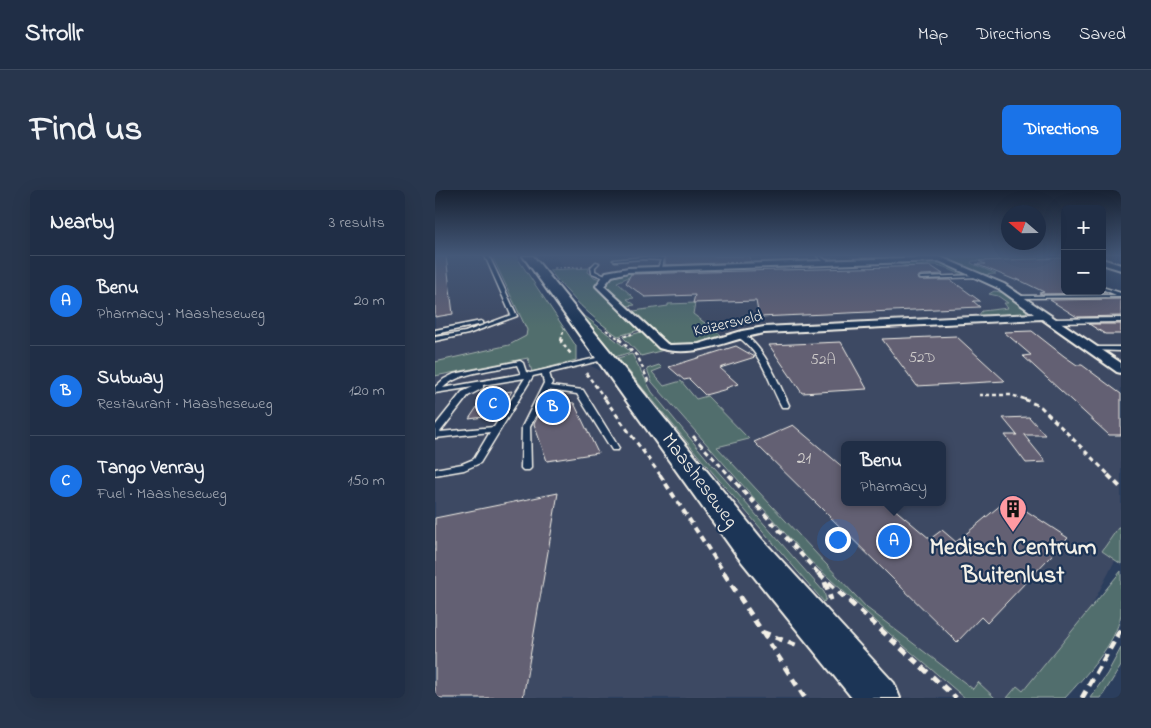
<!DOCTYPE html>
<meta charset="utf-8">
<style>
:root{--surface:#202e46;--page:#28364d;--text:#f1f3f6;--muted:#a2a8b3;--line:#3d4a5f;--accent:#1a73e8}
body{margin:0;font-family:"Indie Flower",sans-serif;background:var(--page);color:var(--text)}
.controls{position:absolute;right:15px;top:15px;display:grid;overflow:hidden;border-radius:8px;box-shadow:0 5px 20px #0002}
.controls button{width:45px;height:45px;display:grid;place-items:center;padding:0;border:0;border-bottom:1px solid var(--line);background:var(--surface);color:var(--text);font:25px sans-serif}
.compass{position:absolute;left:566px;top:15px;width:45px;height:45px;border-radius:50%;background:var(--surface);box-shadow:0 5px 20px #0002;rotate:290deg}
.you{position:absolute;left:402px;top:349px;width:18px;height:18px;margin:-12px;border:4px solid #fff;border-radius:50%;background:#1a73e8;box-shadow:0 0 0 8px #1a73e833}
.badge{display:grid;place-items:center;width:32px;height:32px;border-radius:50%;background:var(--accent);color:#fff;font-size:16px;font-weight:700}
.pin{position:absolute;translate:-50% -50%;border:2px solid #fff;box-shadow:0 1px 5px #0006}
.popup{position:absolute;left:406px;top:251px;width:105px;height:65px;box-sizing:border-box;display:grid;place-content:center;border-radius:8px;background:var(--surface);filter:drop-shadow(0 1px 4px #0005);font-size:16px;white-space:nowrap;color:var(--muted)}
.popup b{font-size:19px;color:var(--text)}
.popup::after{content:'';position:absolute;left:50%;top:100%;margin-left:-10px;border:10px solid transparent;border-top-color:var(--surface)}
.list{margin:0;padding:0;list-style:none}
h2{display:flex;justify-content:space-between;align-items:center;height:65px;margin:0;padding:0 20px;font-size:21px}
h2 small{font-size:16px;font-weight:400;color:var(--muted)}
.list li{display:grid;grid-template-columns:32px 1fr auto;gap:15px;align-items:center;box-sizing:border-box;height:90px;padding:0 20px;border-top:1px solid var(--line)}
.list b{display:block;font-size:19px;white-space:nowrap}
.list p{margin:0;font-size:16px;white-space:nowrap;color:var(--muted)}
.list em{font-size:16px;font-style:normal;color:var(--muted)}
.map{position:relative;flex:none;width:686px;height:508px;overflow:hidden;border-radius:8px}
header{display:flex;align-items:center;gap:30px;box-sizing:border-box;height:70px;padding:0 25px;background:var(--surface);border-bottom:1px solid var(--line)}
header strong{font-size:24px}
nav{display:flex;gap:28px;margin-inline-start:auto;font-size:18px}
.intro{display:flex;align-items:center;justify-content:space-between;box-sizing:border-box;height:120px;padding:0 30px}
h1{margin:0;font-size:35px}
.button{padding:12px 22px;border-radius:8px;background:var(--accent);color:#fff;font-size:18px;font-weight:700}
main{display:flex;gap:30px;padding:0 30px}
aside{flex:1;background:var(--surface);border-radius:8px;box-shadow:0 5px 20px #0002}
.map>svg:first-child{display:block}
.built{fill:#3c4864;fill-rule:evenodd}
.green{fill:#516e6d;stroke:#a2b0aa}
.building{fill:#646073;stroke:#f4f1e8}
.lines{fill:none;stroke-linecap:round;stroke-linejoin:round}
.lane-casing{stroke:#f4f1e8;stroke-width:3}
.street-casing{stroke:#f4f1e8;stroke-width:4}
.secondary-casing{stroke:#f4f1e8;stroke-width:4}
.path-far5{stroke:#f4f1e8;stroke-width:1;stroke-dasharray:2.5 2;stroke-linecap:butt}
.path-far4{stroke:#f4f1e8;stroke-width:2;stroke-dasharray:3 2.5;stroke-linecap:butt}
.path-far3{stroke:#f4f1e8;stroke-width:2.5;stroke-dasharray:4 3;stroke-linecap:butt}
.path-far2{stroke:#f4f1e8;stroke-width:3;stroke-dasharray:5 4;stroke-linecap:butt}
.path-far1{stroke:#f4f1e8;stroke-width:4;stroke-dasharray:6 4.5;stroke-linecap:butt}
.path{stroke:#f4f1e8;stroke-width:5;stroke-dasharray:8 6;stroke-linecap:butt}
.lane{fill:#1d3557;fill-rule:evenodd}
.street{fill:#1d3557;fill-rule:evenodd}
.secondary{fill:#1d3557;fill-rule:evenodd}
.labels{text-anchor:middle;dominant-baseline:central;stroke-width:4.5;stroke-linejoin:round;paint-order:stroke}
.far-number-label{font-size:15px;fill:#d0cdcb}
.far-street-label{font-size:16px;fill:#f4f1e8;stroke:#1d3557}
.number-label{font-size:18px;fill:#d0cdcb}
.street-label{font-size:20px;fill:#f4f1e8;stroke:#1d3557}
.near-poi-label{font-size:24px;font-weight:bold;fill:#f4f1e8;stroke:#1d3557}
</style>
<header>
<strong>Strollr</strong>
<nav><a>Map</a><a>Directions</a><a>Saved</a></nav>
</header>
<div class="intro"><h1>Find us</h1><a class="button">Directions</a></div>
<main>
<aside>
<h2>Nearby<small>3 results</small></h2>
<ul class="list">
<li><span class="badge">A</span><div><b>Benu</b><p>Pharmacy · Maasheseweg</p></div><em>20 m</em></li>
<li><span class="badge">B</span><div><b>Subway</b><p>Restaurant · Maasheseweg</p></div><em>120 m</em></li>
<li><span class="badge">C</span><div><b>Tango Venray</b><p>Fuel · Maasheseweg</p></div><em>150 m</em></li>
</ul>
</aside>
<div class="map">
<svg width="686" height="508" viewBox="0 0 686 508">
<rect width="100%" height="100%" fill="#2b3e5d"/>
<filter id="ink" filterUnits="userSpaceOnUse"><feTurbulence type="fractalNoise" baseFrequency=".02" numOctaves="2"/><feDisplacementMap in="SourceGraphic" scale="10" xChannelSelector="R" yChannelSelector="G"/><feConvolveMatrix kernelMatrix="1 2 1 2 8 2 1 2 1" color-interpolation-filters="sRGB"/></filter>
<g filter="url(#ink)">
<path class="built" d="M0 66H56L94 145 168 182 169 124 129 79 120 66H590L630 101H667V96L686 102V359L609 508H0ZM410 255H508V312H410Z"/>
<path class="green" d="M57 66H81L141 156V170L97 182 93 168 0 186V172L74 155 91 146 92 140Z
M610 66 630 75 608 69 537 71 536 73 561 84 547 85 503 67Z
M459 71H499L534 84V85C522 86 513 76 501 75 487 74 471 80 459 71Z
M154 78 153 82 159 87 165 89 163 92V100L204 140 183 146C154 126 136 107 114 80Z
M222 81 221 83H203L182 92 199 108 192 109 200 115 193 116 170 95 178 84 184 82 231 81Z
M559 101C571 102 589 110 592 123L543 126 547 121 573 118 569 113H573L563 106 554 104Z
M260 113 258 124 286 145 283 148 259 155 234 154 199 121 233 116V114Z
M151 127 196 162 180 167 147 128Z
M206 142 221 157 229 160 206 166 188 147Z
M197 164 217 202 272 269 389 402 391 409 389 412 266 269 183 168Z
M224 175 227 178 217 182 229 196 246 191 261 209 272 206 314 249 282 257 432 418 538 499 543 492 560 508H530L455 444 371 367 217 192 212 179Z
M683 338H686V374L667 361Z
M686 381C686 395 686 411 686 424 681 454 650 486 630 508H572L582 496 588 501Z
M686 458V476L666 508H655L672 484Z"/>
<path class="building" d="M0 66H11L18 124 0 127Z
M217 66H315L316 72 230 75V67Z
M626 68 630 70V101H667L672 103 606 104 604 103 609 102 582 89 580 90 541 74H550L544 71Z
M496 76 508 84 486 85 482 87 483 90H516L545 111H538L545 117 324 127 321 111 258 113 260 105 210 107 191 93 196 84Z
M686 109V126L642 127 615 110Z
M654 134H686V144H670Z
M597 141 629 166 642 175H647L686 204V245H674L588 166 596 165 569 142Z
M521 146 570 191 482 196 447 149Z
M406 152 432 199 367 203 334 155Z
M301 156 320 167 285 178 303 194 291 198 292 199 270 205 254 189 249 190 234 177Z
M77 201 64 225 34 229 50 205Z
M122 211 139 213 163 263 112 271 99 234 108 216Z
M594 227 610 245H589L611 272 591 273 570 245H582L568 228Z
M358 235 410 279V312H451L495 349 507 340 521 352 573 309 633 348 552 433 546 427 522 452 319 252Z
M123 303 88 508H0V328Z"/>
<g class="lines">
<defs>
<path id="lane" d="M50 66H54L82 126 33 144 0 151V147L30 142 76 125Z
M382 66H385L395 73 392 74Z
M208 67 229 68 227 78 225 79 223 78 226 70 208 69 180 71 178 70Z
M161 72 164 73 160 77V81L172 87V89L157 83 156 77Z
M545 85 544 87 486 89 484 88 486 87Z
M667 97 686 103V107L582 108 580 107 582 106 681 105 667 99Z
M686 128V132L616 133 613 131 616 129Z
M46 131 48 132V134L0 144V140Z
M302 144C324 143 346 198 354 215L353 217H347C332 190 329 165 302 146Z
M657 157H686V161L655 160V158Z
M170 166 173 168 172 169 114 183 117 193 115 196 148 200 184 258 183 260H177L142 204 113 200 95 237 96 278 94 280H88L86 278 87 237 109 193 107 184 98 186 45 273 29 280 0 285V279L27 274 39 269 55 242 0 248V236L27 202 38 197 0 203V197L9 189 19 184 85 171 88 173 91 182 95 183ZM82 175 86 184 8 198C23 182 60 180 82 175ZM90 188 59 237 5 242 33 206 48 198V195Z"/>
<path id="street" d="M495 66H503L569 94 686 173V183L682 182 607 129 329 143C294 149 260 169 224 158L161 96 171 82 193 78 495 67ZM504 71 563 98 599 124 329 137 307 141 264 154 235 155 232 154 169 96 177 86 193 82Z
M667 69 686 75V80L667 74Z"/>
<path id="secondary" d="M88 66H98L325 347 459 493 465 508H417L303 367Z"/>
</defs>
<use href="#lane" class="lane-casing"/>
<use href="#street" class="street-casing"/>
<use href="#secondary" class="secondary-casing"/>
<path class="path-far5" d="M119 78 148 77"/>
<path class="path-far4" d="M171 140 186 150
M184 148 197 144
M126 150 129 139"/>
<path class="path-far3" d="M127 149 126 152 136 164
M184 149 203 167 214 193
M151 183 171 210
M544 205H576L593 210"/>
<path class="path-far2" d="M170 209 226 286
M589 209 606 217 675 286
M258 246 295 286"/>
<path class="path-far1" d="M225 285 290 384
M294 285 384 384
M673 285 686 298"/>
<path class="path" d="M289 383 370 508
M383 383 521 508
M390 392 396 410
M327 442 363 456
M647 508 686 439"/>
<use href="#lane" class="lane"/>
<use href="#street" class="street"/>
<use href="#secondary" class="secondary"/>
</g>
</g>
<linearGradient id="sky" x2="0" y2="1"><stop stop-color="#182233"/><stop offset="0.48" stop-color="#445878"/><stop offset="1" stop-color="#445878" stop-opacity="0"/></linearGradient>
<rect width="686" height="137" fill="url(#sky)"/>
<defs>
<symbol id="building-pin" viewBox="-11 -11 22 30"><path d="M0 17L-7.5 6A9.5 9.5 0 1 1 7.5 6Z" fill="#ff9aa2" stroke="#1d3557"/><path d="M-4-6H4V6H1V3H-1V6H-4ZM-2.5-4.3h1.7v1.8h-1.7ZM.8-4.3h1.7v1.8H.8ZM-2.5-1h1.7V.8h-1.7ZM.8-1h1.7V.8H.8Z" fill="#111"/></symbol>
</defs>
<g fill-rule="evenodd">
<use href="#building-pin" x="562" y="303" width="32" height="43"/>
</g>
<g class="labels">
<g class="far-number-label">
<text x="487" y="168">52D</text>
<text x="388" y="170">52A</text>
</g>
<g class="far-street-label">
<text transform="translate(293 134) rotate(-13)">Keizersveld</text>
</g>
<g class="number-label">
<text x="369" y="269">21</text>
</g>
<g class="street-label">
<text transform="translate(264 291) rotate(53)">Maasheseweg</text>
</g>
<g class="near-poi-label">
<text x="578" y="358">Medisch Centrum<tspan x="578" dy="28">Buitenlust</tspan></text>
</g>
</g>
</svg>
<div class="controls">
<button>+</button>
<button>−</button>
</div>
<svg class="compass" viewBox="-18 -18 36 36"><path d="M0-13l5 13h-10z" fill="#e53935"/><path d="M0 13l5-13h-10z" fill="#a2a8b3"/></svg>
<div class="you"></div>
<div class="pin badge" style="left:459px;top:351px">A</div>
<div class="popup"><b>Benu</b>Pharmacy</div>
<div class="pin badge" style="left:118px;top:217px">B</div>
<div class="pin badge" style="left:58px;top:214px">C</div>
</div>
</main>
